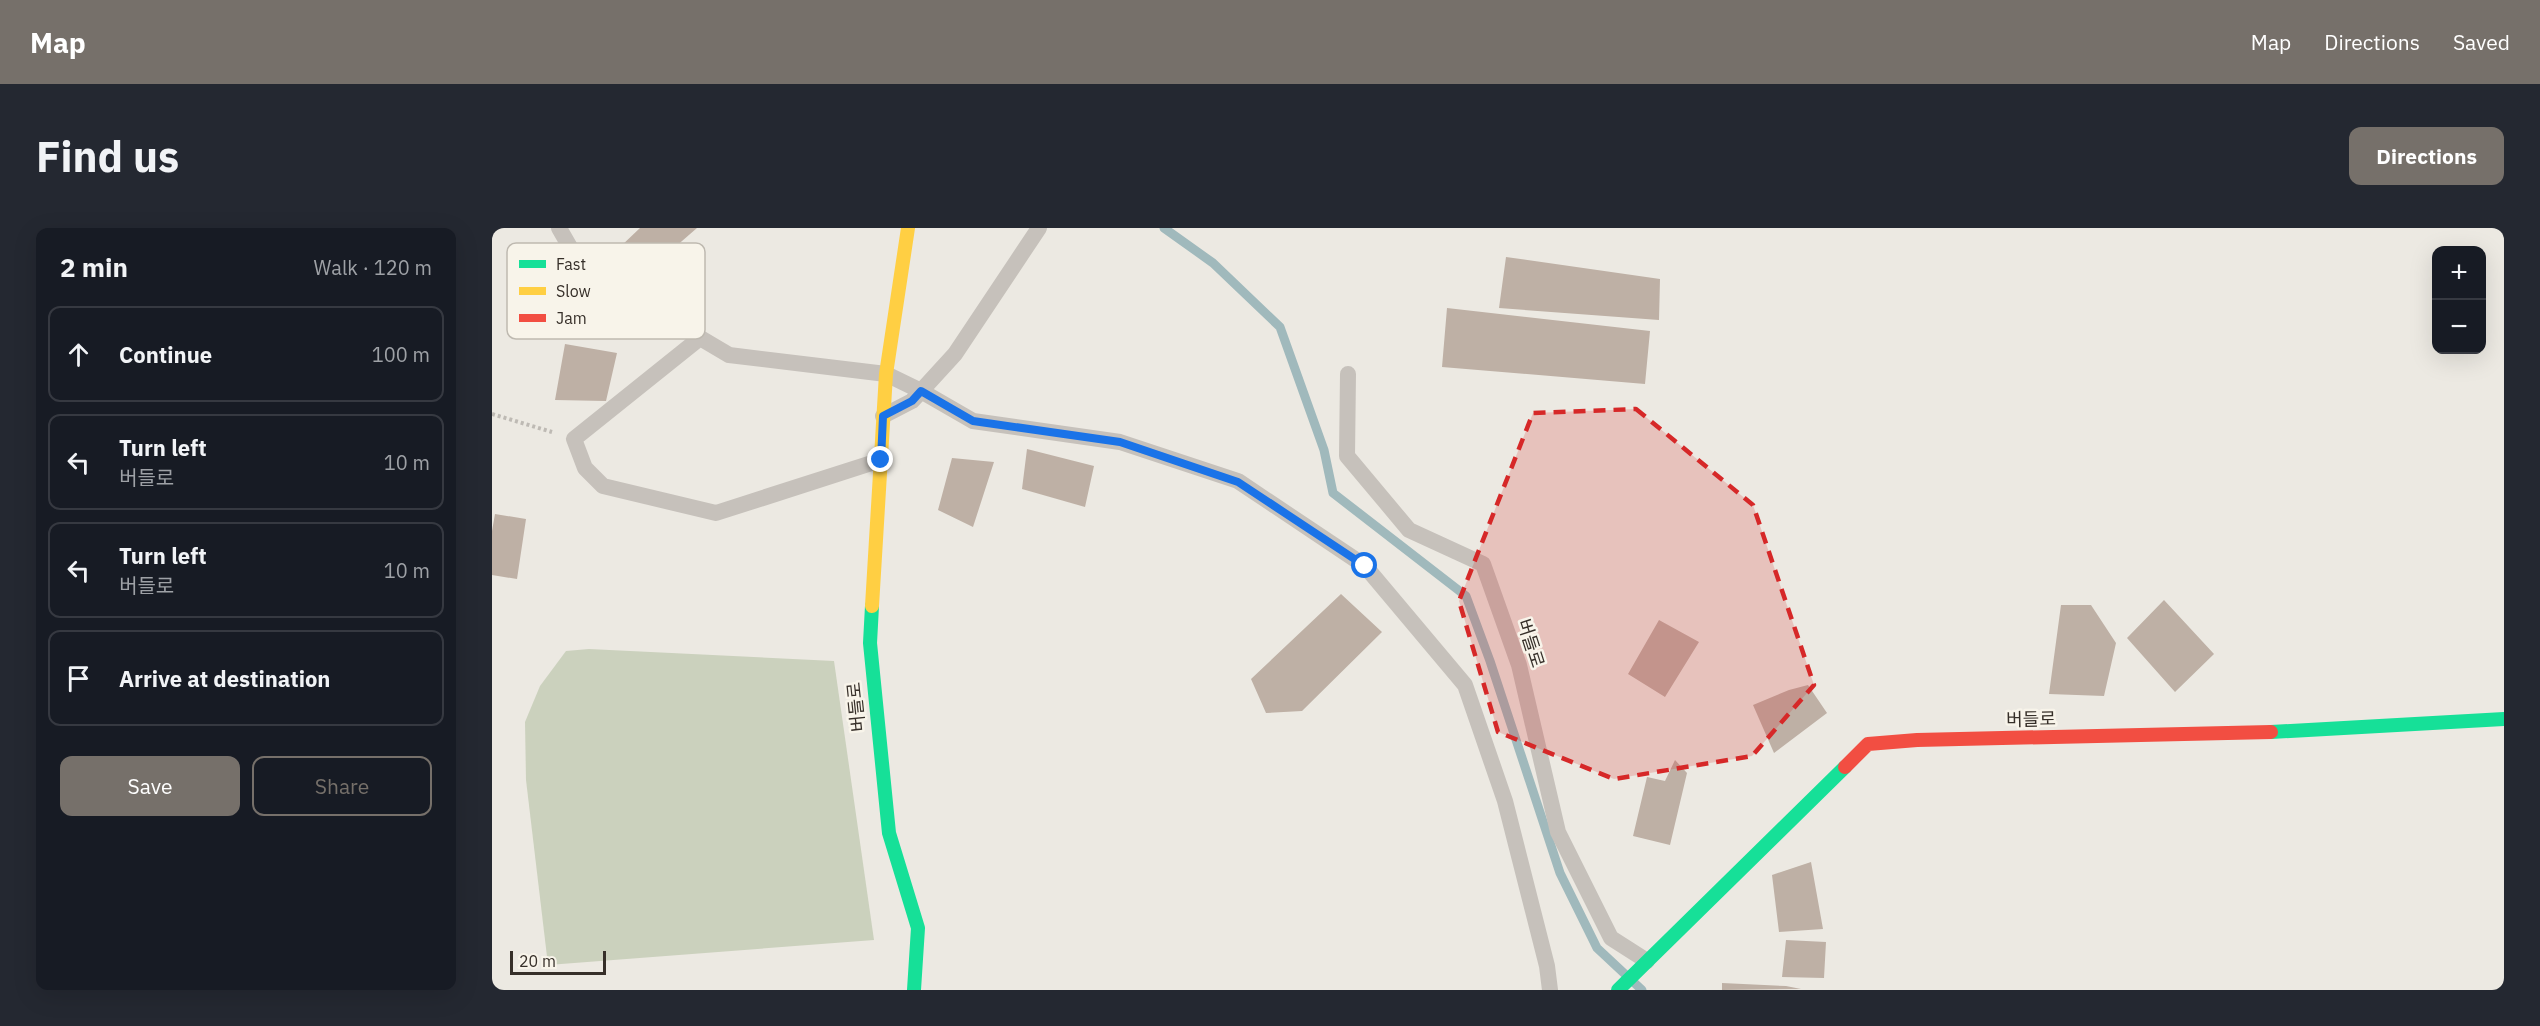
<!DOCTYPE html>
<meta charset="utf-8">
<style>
:root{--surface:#171b24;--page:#242831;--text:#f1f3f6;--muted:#9ea1a6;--line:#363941;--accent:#76706a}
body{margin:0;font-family:"IBM Plex Sans","Noto Sans KR",sans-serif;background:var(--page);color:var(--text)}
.controls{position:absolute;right:18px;top:18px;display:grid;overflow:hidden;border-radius:12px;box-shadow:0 6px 24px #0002}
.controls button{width:54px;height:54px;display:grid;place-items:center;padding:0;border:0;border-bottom:2px solid var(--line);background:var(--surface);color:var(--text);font:30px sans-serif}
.scale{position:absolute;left:18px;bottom:15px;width:96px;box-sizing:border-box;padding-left:6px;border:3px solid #362f29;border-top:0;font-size:16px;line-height:21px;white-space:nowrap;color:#362f29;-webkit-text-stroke:4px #f8f4ea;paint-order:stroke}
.stop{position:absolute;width:18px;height:18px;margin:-14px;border:4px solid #1a73e8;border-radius:50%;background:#fff}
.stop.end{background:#1a73e8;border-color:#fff;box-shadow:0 2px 6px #0008}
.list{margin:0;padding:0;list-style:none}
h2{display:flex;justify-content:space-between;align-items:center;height:78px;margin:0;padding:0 24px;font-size:26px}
h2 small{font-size:20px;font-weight:400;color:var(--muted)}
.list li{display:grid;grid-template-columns:39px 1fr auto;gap:18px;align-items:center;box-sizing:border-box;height:96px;margin:0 12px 12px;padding:0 12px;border:2px solid var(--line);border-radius:12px}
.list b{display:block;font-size:22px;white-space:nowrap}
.list p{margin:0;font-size:20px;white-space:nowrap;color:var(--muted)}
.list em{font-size:20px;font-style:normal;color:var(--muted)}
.actions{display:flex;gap:12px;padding:18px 24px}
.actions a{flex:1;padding:14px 0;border:2px solid var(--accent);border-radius:12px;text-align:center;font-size:21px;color:var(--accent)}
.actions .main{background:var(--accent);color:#fff}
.icon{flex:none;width:33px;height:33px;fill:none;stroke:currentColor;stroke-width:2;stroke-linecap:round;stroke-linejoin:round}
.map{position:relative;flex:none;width:2012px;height:762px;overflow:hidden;border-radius:12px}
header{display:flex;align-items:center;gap:36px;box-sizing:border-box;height:84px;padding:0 30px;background:var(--accent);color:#fff}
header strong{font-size:28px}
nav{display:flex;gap:33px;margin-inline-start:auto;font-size:21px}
.intro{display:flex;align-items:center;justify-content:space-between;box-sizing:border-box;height:144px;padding:0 36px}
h1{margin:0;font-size:42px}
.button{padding:15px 27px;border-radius:12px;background:var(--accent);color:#fff;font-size:21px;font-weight:700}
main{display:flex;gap:36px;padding:0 36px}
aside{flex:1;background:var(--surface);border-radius:12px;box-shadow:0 6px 24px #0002}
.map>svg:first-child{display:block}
.green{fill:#cbd1bd}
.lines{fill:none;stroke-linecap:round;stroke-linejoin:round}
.stream{stroke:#a0b9bc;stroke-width:9}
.building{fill:#beb0a5}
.path{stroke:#bebab4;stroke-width:4;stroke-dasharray:3 3;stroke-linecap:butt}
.lane{stroke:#c6c1bb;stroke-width:16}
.fast{stroke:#16e098;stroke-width:14}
.slow{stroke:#ffcf43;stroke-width:14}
.jam{stroke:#f24e42;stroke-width:14}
.route{stroke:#1a73e8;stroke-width:8}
.marked{fill:#d62828;fill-opacity:0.2;stroke:#d62828;stroke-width:4.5;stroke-dasharray:12 8;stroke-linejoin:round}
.labels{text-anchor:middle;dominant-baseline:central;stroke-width:5;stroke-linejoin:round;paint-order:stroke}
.street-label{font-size:18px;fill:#362f29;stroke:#f8f4ea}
.key{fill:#f8f4ea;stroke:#beb9b0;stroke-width:1.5}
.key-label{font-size:16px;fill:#362f29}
</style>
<header>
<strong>Map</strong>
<nav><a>Map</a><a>Directions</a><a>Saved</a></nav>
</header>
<div class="intro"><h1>Find us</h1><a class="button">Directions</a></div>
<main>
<aside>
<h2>2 min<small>Walk · 120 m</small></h2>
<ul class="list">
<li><svg class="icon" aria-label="ahead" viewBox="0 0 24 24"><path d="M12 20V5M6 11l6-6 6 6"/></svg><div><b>Continue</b></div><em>100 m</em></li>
<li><svg class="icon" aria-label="left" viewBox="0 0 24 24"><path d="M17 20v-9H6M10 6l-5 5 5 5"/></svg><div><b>Turn left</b><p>버들로</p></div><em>10 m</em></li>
<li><svg class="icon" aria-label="left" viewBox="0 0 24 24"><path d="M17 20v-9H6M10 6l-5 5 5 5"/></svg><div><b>Turn left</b><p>버들로</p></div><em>10 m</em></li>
<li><svg class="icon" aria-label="arrive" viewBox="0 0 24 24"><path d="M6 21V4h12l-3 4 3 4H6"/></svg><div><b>Arrive at destination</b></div></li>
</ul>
<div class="actions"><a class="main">Save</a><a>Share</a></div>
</aside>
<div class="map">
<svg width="2012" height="762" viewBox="0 0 2012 762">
<rect width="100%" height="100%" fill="#ece9e2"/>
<path class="green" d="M97 421 342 433 382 712 56 737 34 552 33 494 48 458 74 423Z"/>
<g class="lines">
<path class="stream" d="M672 0 721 35 788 99 832 222 841 265 974 368 998 433 1068 645 1105 720 1150 762"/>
</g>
<path class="building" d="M148 0H205L152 46 128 19Z
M1014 29 1168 51 1167 92 1007 80Z
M955 80 1158 103 1153 156 950 139Z
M73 116 125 125 114 173 63 172Z
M535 221 602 238 593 279 530 261Z
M460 230 502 234 481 299 446 282Z
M3 286 34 291 25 351 0 347V303Z
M849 366 890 404 810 483 774 485 759 451Z
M1672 372 1722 426 1683 464 1635 410Z
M1569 377H1599L1624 415 1612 468 1557 466Z
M1167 392 1207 414 1173 469 1136 446Z
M1316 457 1335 485 1282 525 1261 477 1297 462Z
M1183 532 1195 545 1178 617 1141 608 1155 549 1173 553Z
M1319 634 1331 701 1287 704 1280 647Z
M1294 712 1334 714 1332 750 1290 749Z
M1230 755 1294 758 1309 761 1230 762Z"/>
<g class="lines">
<path class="path" d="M0 186 60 204"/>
<path class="lane" d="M67 0 90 40 237 127 394 146 429 163 481 193 628 214 746 253 873 338 973 457 1013 573 1055 738 1058 762
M208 110 82 211 93 240 111 258 224 285 389 232
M856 146 855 228 917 302 991 336 1027 437 1066 604 1119 710 1155 733
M391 188 420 173 463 126 547 0"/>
<path class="fast" d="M380 378 378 415 397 605 426 700 422 762
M1779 504 2012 491
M1126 762 1353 539"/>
<path class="slow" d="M380 378 394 146 416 0"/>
<path class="jam" d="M1353 539 1376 516 1425 512 1779 504"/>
</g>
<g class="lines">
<path class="route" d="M389 232 391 188 420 173 429 163 481 193 628 214 746 254 873 338"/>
</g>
<path class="marked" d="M1144 181 1261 277 1322 457 1260 528 1122 551 1006 504 967 373 1041 185Z"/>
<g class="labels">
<g class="street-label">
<text transform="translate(1039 415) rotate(72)">버들로</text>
<text transform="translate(364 479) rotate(-96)">버들로</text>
<text transform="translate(1539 491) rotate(-1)">버들로</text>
</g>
</g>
<rect x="15" y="15" width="198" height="96" rx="9" class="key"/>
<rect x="27" y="32" width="27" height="8" fill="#16e098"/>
<rect x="27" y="59" width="27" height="8" fill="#ffcf43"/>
<rect x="27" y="86" width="27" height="8" fill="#f24e42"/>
<g class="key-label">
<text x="64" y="42">Fast</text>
<text x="64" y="69">Slow</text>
<text x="64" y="96">Jam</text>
</g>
</svg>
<div class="controls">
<button>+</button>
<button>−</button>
</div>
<div class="scale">20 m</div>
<div class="stop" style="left:873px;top:338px"></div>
<div class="stop end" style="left:389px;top:232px"></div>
</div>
</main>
